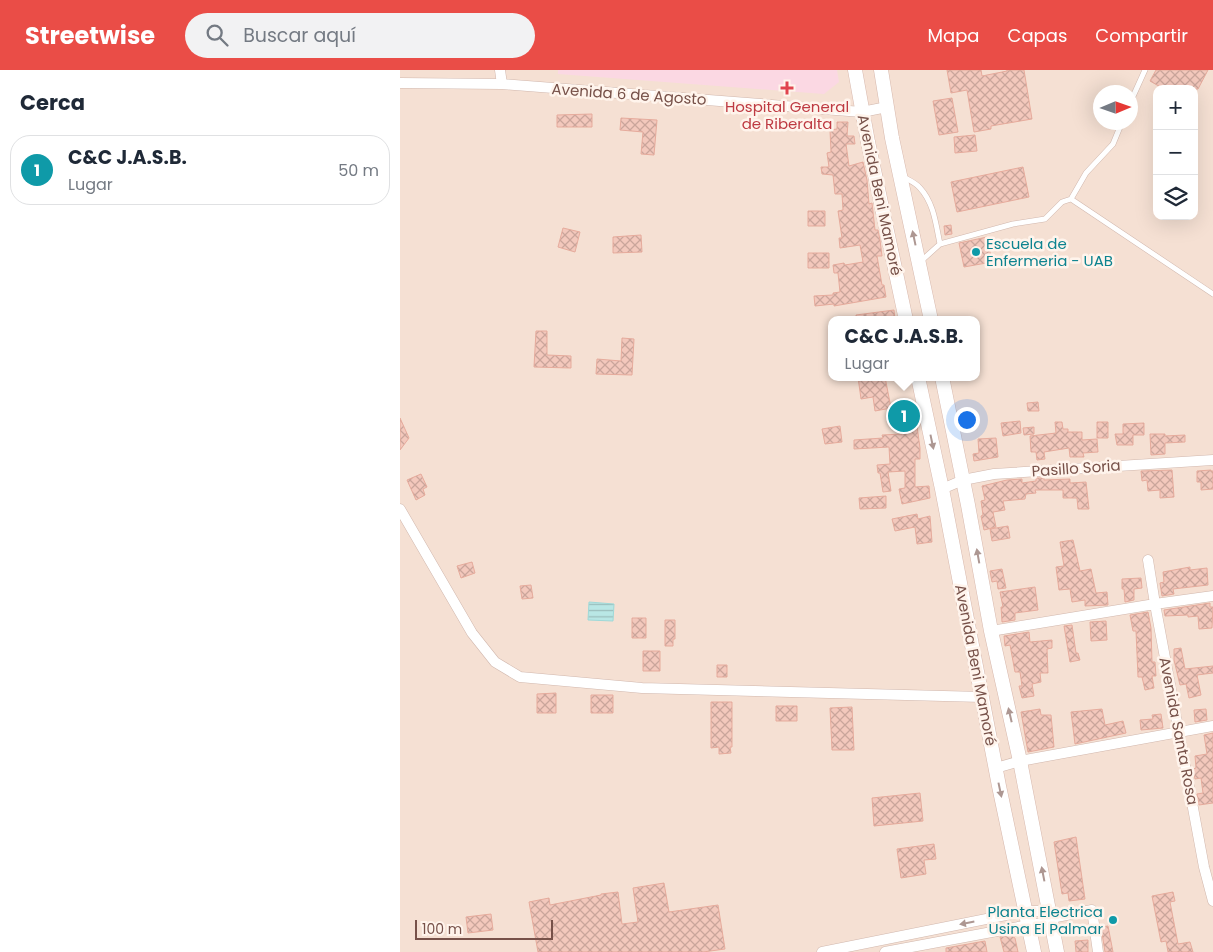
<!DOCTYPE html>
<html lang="es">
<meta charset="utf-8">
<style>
:root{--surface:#fff;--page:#f2f2f3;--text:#1f2937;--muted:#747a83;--line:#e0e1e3;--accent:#ea4d47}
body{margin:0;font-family:Poppins,sans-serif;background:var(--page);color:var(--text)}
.controls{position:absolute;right:15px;top:15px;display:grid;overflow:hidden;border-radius:10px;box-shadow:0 5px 20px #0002}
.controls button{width:45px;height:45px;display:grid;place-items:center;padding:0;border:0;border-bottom:1px solid var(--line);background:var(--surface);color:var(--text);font:25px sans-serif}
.compass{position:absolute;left:693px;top:15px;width:45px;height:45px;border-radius:50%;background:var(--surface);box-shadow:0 5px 20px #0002;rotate:88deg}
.scale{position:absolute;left:15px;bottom:12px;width:138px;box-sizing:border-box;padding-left:5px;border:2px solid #775149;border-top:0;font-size:14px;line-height:18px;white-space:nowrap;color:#775149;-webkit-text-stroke:4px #fff4ec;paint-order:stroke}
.you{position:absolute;left:566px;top:349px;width:18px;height:18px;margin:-12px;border:4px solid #fff;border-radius:50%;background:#1a73e8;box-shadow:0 0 0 8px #1a73e833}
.badge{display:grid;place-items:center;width:32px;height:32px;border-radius:50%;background:var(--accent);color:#fff;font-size:16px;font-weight:700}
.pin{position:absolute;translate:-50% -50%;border:2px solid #fff;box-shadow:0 1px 5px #0006}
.popup{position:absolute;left:428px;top:246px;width:152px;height:65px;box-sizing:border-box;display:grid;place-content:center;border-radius:10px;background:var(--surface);filter:drop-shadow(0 1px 4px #0005);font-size:16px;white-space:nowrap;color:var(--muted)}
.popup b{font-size:19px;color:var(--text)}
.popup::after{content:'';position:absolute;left:50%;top:100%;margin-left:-10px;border:10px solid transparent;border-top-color:var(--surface)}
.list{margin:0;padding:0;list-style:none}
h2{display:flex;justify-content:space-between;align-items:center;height:65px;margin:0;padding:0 20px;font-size:21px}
h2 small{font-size:16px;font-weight:400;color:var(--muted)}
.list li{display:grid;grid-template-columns:32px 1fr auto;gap:15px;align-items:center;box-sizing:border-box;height:70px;margin:0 10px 10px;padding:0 10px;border:1px solid var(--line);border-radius:20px}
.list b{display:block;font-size:19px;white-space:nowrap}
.list p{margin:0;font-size:16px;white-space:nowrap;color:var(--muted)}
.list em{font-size:16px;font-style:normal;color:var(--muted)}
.icon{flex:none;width:28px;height:28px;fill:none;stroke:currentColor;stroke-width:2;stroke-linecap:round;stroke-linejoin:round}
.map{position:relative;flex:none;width:813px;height:882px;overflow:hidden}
header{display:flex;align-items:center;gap:30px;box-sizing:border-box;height:70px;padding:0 25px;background:var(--accent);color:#fff}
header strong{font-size:24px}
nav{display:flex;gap:28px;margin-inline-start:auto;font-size:18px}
.search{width:350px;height:45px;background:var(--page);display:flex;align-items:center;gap:12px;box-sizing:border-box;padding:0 18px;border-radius:28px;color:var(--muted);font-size:19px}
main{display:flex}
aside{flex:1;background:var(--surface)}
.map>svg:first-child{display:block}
.residential{fill:#f5e0d3;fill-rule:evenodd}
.medical{fill:#fbd8e3}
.water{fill:url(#water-rules);stroke:#9fd9d8}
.building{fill:url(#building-cross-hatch);stroke:#e6ab9c}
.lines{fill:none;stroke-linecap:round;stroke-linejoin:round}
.lane-casing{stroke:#d1b7ad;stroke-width:6}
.street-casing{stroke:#d1b7ad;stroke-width:11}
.secondary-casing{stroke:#d7b8ad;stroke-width:15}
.lane{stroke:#fff;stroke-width:5}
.street{stroke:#fff;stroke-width:10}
.secondary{stroke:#fff;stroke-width:14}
.oneway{fill:#ad9792}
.health-dot{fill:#e0444e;stroke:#fff4ec;stroke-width:2}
.culture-dot{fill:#0f9aa8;stroke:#fff4ec;stroke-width:2}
.labels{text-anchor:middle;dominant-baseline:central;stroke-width:5;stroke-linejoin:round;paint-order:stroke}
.street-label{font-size:15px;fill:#775149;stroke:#fff4ec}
.health-label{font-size:15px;fill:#be3a42;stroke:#fff4ec}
.culture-label{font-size:15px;fill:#0d838f;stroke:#fff4ec;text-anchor:start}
</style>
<header>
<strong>Streetwise</strong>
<div class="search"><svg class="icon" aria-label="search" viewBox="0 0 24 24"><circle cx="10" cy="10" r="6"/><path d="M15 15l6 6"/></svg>Buscar aquí</div>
<nav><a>Mapa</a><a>Capas</a><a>Compartir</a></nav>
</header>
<main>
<aside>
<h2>Cerca<small></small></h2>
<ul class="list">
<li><span class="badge" style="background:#0f9aa8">1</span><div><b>C&amp;C J.A.S.B.</b><p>Lugar</p></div><em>50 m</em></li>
</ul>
</aside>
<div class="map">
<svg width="813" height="882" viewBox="0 0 813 882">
<defs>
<pattern id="water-rules" width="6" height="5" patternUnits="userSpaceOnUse" patternTransform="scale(1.25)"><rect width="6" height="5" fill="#b9e7e5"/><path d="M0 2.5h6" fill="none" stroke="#9bbebc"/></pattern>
<pattern id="building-cross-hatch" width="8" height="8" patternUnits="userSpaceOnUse" patternTransform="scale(1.25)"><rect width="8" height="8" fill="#f3c8bc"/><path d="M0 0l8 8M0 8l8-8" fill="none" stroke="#caa59b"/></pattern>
</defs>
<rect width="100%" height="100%" fill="#fdefe5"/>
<path class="residential" d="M0 0H813V882H0ZM757 19H794V146H757ZM700 22H730V52H700ZM432 250H576V307H432Z"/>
<path class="medical" d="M158 0H437L439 12 424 24 158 4Z"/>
<path class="water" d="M189 532 214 534 213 551 188 550Z"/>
<path class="building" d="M547 0H581L582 6 607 1V0H624L632 49 591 56V59L574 62 567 20 551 23Z
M756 0H808L798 19H764L750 11Z
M552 28 558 62 539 65 533 31Z
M192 44V57H157V45Z
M221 48 257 50 254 85 241 84 243 62 220 60Z
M437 52H448L447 66H454L455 74H446L449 96 463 92 467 110 469 134 472 133 475 160H478L480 170 482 186H477L482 215H484L486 227 434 236V234L415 236 414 226 433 225V223L440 222 438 203H434L433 195 444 193 445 195 463 192 460 175 440 178 439 168H442L438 141 443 140 442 124H435L433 105 422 104 421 97H429L427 83 431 82 430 60 437 59Z
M575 65 577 81 555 83 554 67Z
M623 97 629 127 557 142 551 112Z
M408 141H425V156H408Z
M551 155 552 164 545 165 544 156Z
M163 158 180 162 175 182 158 177Z
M241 165 242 182 213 183V167Z
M587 167 592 192 564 197 559 173Z
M408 183H429V198H408Z
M494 240 495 250H456V245Z
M136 261H147V285L171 286V298L134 297Z
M222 268 234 269 232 305 196 304 197 289 221 291Z
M458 307H485L491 338 475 341 473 327 461 329Z
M638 332 639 341H628L627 333Z
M508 342 510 350 516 349 520 378V389H515V417L529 416 530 428 502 434 499 419 505 418V401L488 402 491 421 483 422 480 403H478L477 395 490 394 489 377 454 379V370L483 368 482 365 502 364 498 344Z
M0 348 9 368 0 380Z
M620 351 621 363 603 366 601 353Z
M655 352H662L663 359H668V362H682V370L697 369 698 382 683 383 684 387H670L669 378 644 382 645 389 637 390 636 382H631L630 366 656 363Z
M697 352H708V368H697Z
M744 353V365H733V375H717L715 364H723V354Z
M440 356 442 372 425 374 422 359Z
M634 357V364L624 365 623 358Z
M750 364H765V366L785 365V372L765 373V384L751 385Z
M596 368 598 387 574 391 573 384 579 383 578 369Z
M772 400 774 427 760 428V420L748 421 747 410 742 411 741 401Z
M811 400V401H813V419L801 420V412H797V401Z
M21 404 27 417 23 419 25 425 16 430 7 410Z
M636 408H644V410L670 409V413L686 412 689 439H678L677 428H663V420H635L636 423 626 424 625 429 603 431 605 440 593 442 596 457 584 460 581 446 583 445 581 431 585 430 582 416 607 410 622 409V413L636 411Z
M486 426V438L460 439 459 428Z
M517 444 518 449 530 446 532 472 517 474 515 457 495 461 492 449Z
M608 456 610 468 592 471 590 459Z
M673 470 680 501 691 499 696 523 707 522 708 535 685 536V530L672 532 670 519 659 520 656 497 664 496 660 472Z
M72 492 75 503 61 508 57 496Z
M790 497V500L807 498 808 515 773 519 774 524 762 526 760 513 764 512 763 502Z
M602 499 606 518 598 519 597 511 592 512 590 501Z
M741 508 742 518 734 519V530L725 532 724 519H722V509Z
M131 515 133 528 122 529 120 516Z
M635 517 638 540 615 543V550L602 552 601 537H603L600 522Z
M810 533V537H813L812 558 799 559 798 546 788 547V545L765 546 764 540Z
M748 542 751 558 752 592H755L756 606H752L754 618 745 620 742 607H738L736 561H733L730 545Z
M232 548H246V568H232Z
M265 550H275V569H273V576H265Z
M706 551 707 570 691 571 690 552Z
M672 555 676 583H678L680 590 670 592 664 556Z
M629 562 630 572 652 570V578L647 579 648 603H640L641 612 632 614 634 626 622 628 619 616H622L620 602H615L610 575 605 576 604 566Z
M781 578 785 599 813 596V603L797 605 801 625 789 628 786 614 780 615 774 590V579Z
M243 581H260V601H243Z
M317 595H327V607H317Z
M156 623V643H137V624Z
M191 625H213V643H191Z
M311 632H332V677H330L331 683 319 684V677L311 678Z
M376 636H397V651H376Z
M452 637 454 680H432L430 638Z
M640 639 641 645H651L654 677 628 682 621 642Z
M702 639 705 655 723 651 726 663 675 674 671 642Z
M806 639 807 650 795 652 794 640Z
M761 644 763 658 741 660 740 650 753 649 752 645Z
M813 663V733L799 735 797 724 803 723 801 708 795 709 793 699 796 698 795 686 807 684 804 665Z
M520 723 523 751 474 756 472 728Z
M676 767 685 829 669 831 668 823 662 824 654 772Z
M534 774 536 789 524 790 526 804 501 808 497 779Z
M264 813 269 842 318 835 325 879 303 882H138L129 832 149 828 150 835 201 825V824L218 822 222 854 238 852 233 818Z
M773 822 775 831 770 832 778 874 790 872 793 882H768L766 871 761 872 752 826Z
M91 844 93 860 68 863 66 847Z
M708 856 713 882H705L701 857Z
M610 865 615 868 618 882H604L600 867Z
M688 870V882H676L675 871Z
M585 871 587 882H546V878Z"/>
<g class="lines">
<defs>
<path id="lane" d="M730 33 745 0
M503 107C509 110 516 113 520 118 534 133 536 155 540 174
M671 129 813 224
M520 192 540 174 613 154 645 149 662 132 671 129 686 103 713 74 722 52"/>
<path id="street" d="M100 0 102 14
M0 13 102 14 462 42 487 37
M542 419 563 410 594 404 813 390
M0 439 72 563 95 592 120 607 242 618 582 627
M748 490 755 534 804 797 813 831
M591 561 755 534 813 526
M596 698 620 691 813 656
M651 848 692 840 698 882
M422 882 626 841H649
M485 882 629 855 651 852"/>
<path id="secondary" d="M455 0 468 72 506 250
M481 0 492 68 531 250
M518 307 542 419 599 716 634 882
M542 307 568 435 591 561 620 691 657 882"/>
</defs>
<use href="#lane" class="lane-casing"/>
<use href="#street" class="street-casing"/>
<use href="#secondary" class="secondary-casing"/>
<use href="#lane" class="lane"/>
<use href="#street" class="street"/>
<use href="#secondary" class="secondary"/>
</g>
<defs><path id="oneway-solid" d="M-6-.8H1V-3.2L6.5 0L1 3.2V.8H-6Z" transform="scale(1.25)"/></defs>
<g class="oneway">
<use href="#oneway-solid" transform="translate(514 168) rotate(-102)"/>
<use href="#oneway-solid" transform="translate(532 372) rotate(78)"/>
<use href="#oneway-solid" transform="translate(578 486) rotate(-100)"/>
<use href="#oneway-solid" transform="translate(610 645) rotate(-103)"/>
<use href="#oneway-solid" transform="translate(600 720) rotate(78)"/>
<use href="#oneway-solid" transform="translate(643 804) rotate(-101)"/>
<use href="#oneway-solid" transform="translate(567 853) rotate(169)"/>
</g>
<path class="health-dot" d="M384.5 10.5h5v5h5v5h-5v5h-5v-5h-5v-5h5z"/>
<g class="culture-dot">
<circle cx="576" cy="182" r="5"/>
<circle cx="713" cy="850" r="5"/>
</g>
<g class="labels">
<g class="street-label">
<text transform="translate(229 24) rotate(4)">Avenida 6 de Agosto</text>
<text transform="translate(480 125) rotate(78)">Avenida Beni Mamoré</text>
<text transform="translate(676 398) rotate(-4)">Pasillo Soria</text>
<text transform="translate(576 595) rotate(79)">Avenida Beni Mamoré</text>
<text transform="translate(779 661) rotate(79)">Avenida Santa Rosa</text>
</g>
<g class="health-label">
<text x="387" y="36">Hospital General<tspan x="387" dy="17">de Riberalta</tspan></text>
</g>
<g class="culture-label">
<text x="586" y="173">Escuela de<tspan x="586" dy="17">Enfermeria - UAB</tspan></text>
<text x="703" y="841" text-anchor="end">Planta Electrica<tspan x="703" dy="17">Usina El Palmar</tspan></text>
</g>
</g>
</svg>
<div class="controls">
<button>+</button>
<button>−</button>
<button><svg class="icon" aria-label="layers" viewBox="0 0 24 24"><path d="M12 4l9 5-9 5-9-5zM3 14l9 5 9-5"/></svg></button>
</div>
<svg class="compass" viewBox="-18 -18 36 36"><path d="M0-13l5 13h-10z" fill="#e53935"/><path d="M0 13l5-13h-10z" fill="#747a83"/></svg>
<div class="scale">100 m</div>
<div class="you"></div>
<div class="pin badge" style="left:504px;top:346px;background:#0f9aa8">1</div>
<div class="popup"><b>C&amp;C J.A.S.B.</b>Lugar</div>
</div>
</main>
